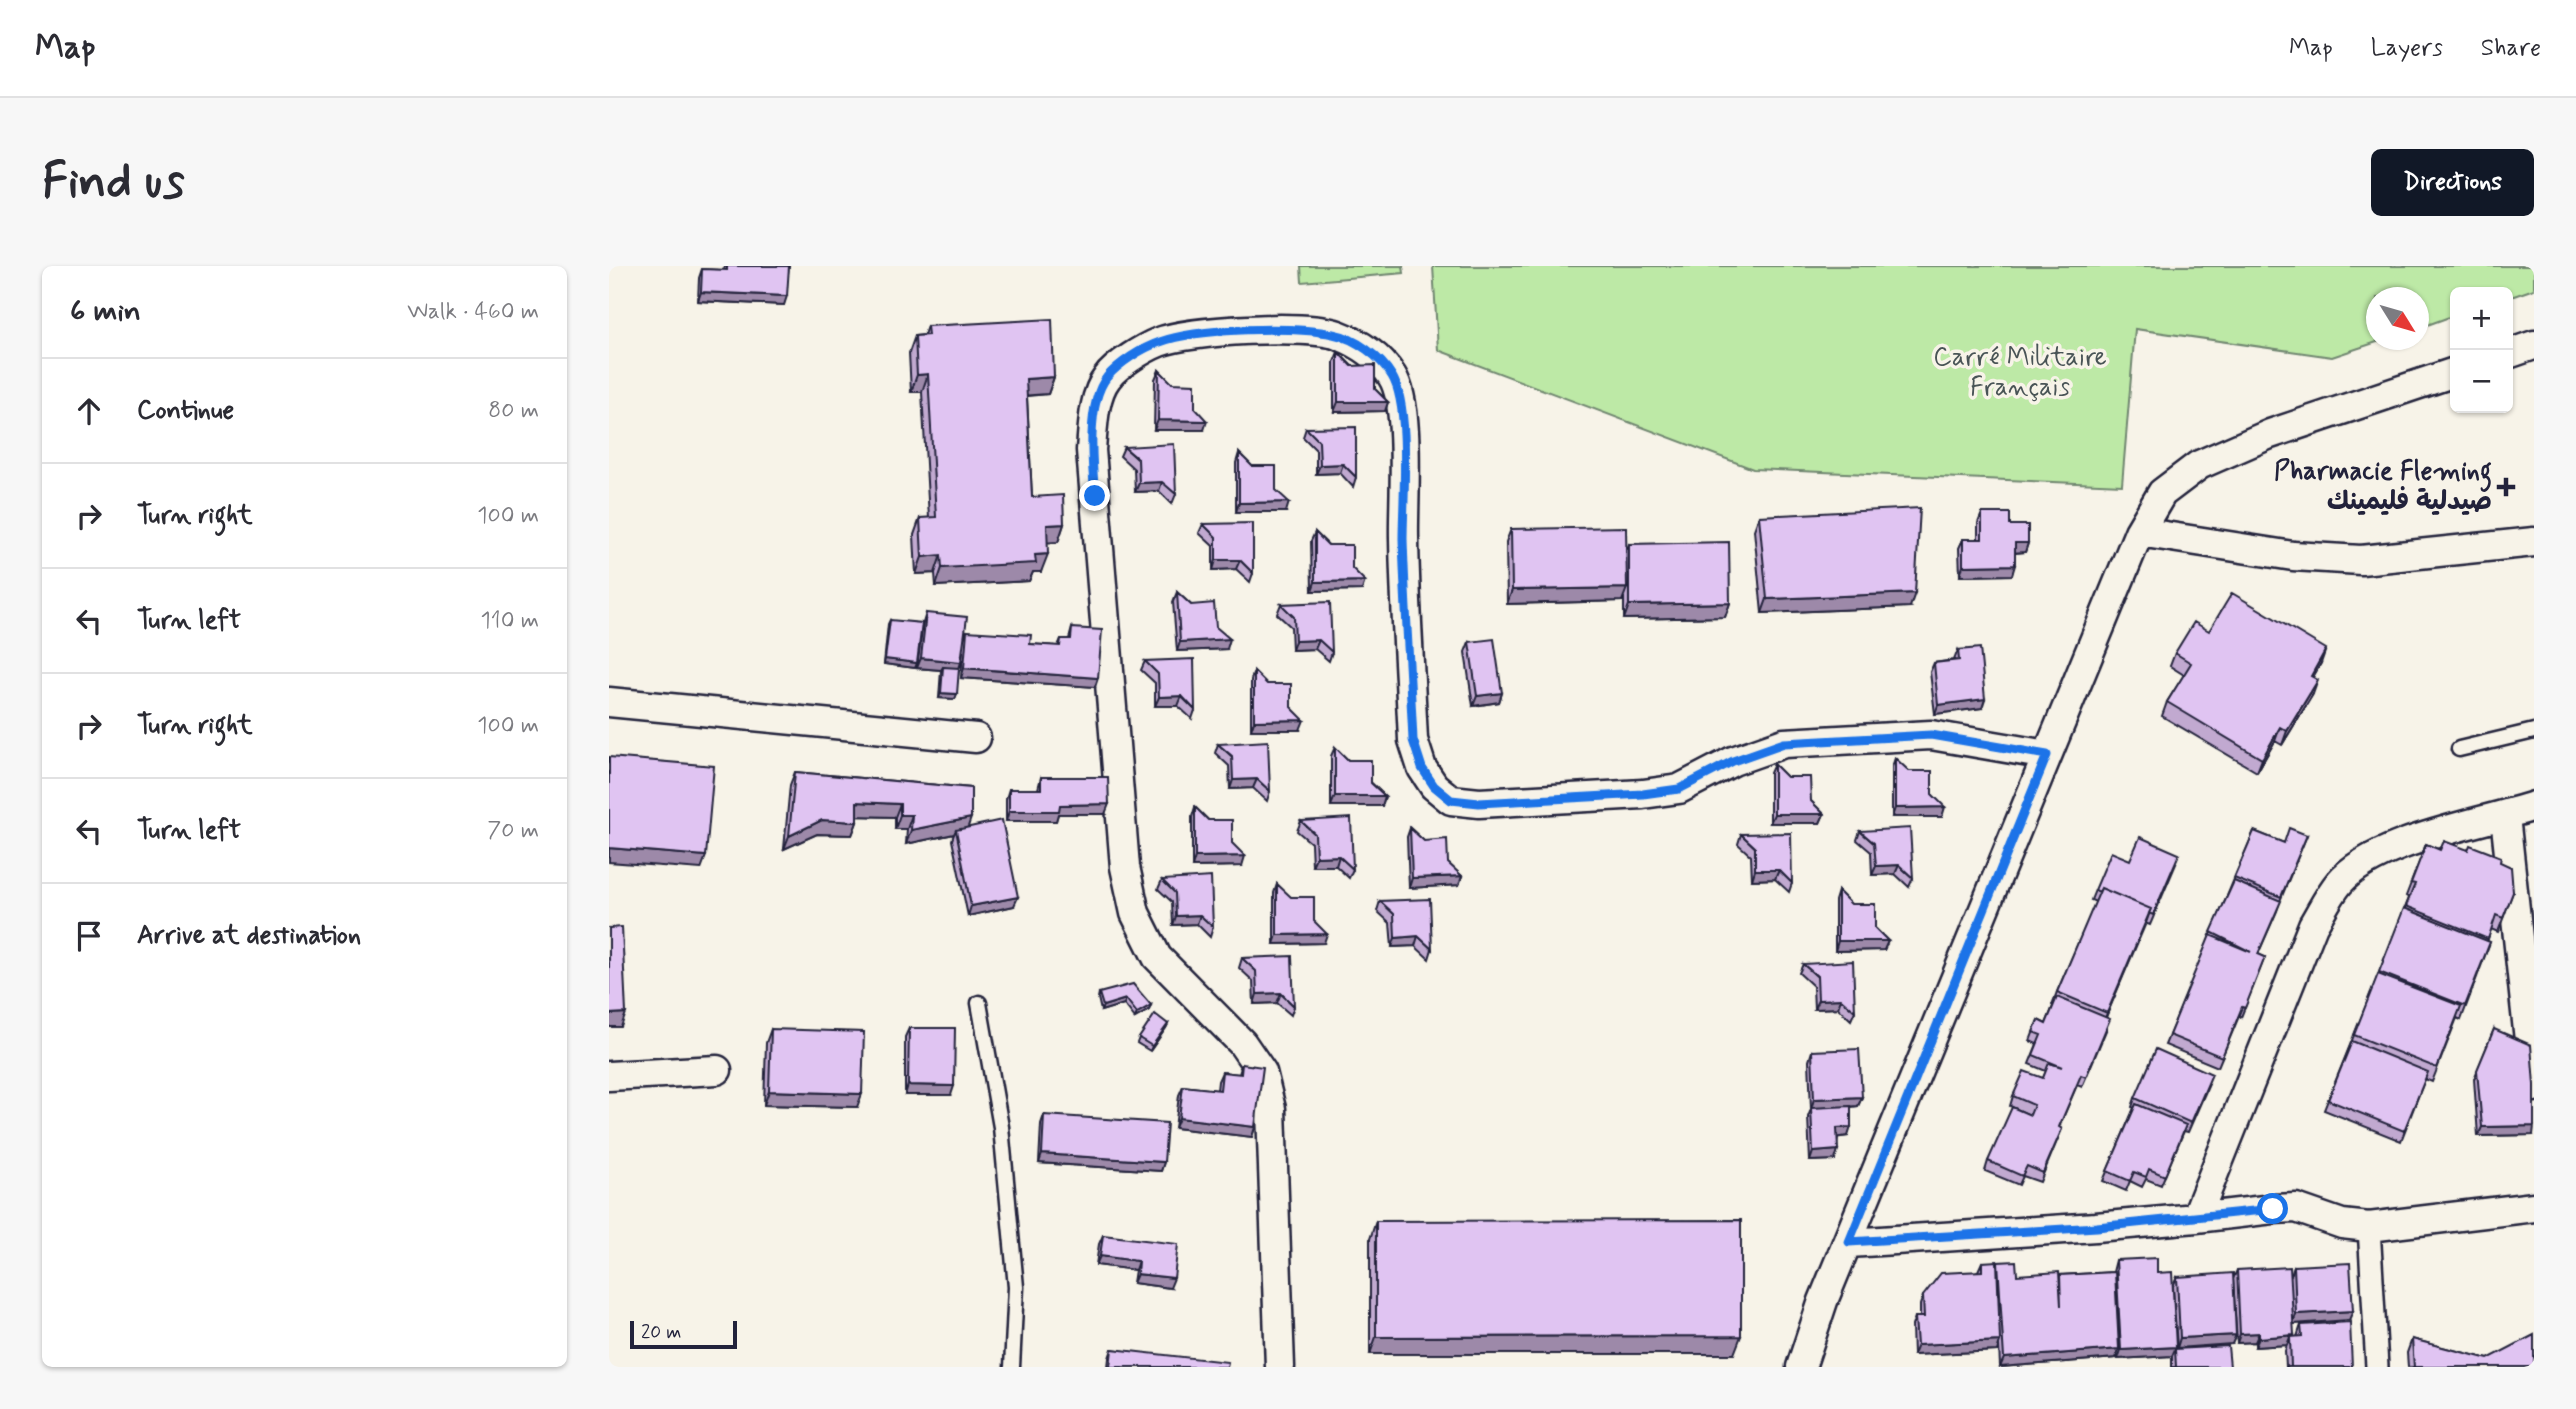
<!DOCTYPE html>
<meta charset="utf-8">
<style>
:root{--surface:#fff;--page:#f7f7f7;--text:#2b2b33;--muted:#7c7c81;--line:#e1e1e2;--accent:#111827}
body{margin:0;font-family:Mynerve,"Playpen Sans Arabic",sans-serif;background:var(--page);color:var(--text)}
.controls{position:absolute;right:21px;top:21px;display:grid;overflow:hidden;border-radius:10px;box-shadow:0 2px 5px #0004}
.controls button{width:63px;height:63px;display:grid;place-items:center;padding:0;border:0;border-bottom:2px solid var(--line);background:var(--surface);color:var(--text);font:35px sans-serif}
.compass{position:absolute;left:1757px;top:21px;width:63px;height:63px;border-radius:50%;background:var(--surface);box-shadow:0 2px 5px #0004;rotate:127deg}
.scale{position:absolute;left:21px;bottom:18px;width:107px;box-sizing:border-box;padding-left:7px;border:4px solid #22223b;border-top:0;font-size:19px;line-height:24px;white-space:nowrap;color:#22223b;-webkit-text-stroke:5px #f7f3e8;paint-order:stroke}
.stop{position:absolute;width:21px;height:21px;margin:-16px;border:5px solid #1a73e8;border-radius:50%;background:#fff}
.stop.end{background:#1a73e8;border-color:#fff;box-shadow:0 2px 7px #0008}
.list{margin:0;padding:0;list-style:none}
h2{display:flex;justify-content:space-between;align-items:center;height:91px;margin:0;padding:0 28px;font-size:30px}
h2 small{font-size:23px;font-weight:400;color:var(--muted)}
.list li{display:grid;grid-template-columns:46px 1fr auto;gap:21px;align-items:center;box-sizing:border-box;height:105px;padding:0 28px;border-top:2px solid var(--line)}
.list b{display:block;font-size:26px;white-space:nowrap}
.list em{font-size:23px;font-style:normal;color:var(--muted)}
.icon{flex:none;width:38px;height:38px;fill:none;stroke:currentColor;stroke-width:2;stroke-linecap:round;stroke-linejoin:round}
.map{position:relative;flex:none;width:1925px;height:1101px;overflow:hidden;border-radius:10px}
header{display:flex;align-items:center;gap:42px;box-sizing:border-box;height:98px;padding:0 35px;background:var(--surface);border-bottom:2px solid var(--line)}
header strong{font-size:33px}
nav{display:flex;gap:38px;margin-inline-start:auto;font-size:24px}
.intro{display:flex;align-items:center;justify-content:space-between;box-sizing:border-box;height:168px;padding:0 42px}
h1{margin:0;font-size:49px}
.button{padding:18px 32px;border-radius:10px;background:var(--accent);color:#fff;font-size:24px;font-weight:700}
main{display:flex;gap:42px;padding:0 42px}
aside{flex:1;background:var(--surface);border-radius:10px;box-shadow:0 2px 5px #0004}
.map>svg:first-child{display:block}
.green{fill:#bde9a6;stroke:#708670;stroke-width:2}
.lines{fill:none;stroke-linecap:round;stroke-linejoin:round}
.service-casing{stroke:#22223b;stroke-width:19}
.pedestrian-casing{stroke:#22223b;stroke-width:26}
.minor-casing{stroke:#22223b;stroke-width:33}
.service{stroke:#f7f3e8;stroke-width:14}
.pedestrian{stroke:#f7f3e8;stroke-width:21}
.minor{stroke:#f7f3e8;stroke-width:28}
.wall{fill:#c1a9d0;stroke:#22223b;stroke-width:2}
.shaded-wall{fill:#9d89a9;stroke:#22223b;stroke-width:2}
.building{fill:#e0c4f2;stroke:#22223b;stroke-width:2}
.route{stroke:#1a73e8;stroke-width:9}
.poi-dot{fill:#22223b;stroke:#f7f3e8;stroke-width:2.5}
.labels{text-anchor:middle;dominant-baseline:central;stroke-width:7;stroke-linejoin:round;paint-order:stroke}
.park-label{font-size:26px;fill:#495456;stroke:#f7f3e8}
.poi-label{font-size:26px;font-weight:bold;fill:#22223b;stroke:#f7f3e8;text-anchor:end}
</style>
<header>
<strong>Map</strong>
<nav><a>Map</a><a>Layers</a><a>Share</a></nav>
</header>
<div class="intro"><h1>Find us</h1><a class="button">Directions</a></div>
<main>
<aside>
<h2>6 min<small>Walk · 460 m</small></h2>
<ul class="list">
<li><svg class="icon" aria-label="ahead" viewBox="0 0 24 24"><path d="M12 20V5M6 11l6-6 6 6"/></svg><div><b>Continue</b></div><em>80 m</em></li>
<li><svg class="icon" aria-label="right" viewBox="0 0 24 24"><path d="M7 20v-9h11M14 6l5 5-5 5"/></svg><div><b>Turn right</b></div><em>100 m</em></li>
<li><svg class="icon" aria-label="left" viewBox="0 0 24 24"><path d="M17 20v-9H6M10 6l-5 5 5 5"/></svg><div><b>Turn left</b></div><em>110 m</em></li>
<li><svg class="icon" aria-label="right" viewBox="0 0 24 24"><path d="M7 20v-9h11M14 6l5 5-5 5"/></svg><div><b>Turn right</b></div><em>100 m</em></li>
<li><svg class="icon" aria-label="left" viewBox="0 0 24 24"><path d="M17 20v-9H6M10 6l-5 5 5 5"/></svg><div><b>Turn left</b></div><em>70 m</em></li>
<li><svg class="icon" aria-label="arrive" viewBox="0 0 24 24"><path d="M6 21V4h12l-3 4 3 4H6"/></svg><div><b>Arrive at destination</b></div></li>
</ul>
</aside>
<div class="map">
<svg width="1925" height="1101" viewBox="0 0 1925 1101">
<rect width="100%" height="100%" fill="#f7f3e8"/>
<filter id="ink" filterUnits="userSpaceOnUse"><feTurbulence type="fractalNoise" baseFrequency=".0143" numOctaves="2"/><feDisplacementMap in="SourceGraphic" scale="14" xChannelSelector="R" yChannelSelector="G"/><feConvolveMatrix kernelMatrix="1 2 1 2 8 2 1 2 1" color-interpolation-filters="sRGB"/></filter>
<g filter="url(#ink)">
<path class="green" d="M692 0H794L795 7 693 16Z
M824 0H1925V23L1899 32V26H1846V49L1810 62V32H1768V74H1774L1723 91 1526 63 1513 219 1144 203 829 84Z"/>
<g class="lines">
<defs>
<path id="service" d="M1850 483 1925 465
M370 737 392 861 407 1021 403 1101"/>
<path id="pedestrian" d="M1760 961 1768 1101"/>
<path id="minor" d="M1899 88 1925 79
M1530 266 1684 290 1752 294 1925 276
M0 436 367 472
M1896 550 1925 821
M0 810 108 804
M1587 952 1664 943 1687 942 1733 958 1760 961 1925 941
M1240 977 1487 961 1587 952 1704 659C1712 646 1720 629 1730 617 1766 574 1871 558 1925 540
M671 1101 662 843 653 806 633 777 548 691 526 647 516 601 482 184C484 162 484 130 498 112 507 99 535 82 550 76 580 64 699 58 729 69 750 77 771 91 783 110 802 139 794 234 795 272 796 339 801 407 804 474L813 502 825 520 842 534 870 537 1034 528 1070 523 1124 495 1175 477 1322 469 1438 489
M1192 1101 1214 1035 1530 266 1553 227 1590 199 1661 168 1846 106"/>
</defs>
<use href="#service" class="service-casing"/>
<use href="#pedestrian" class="pedestrian-casing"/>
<use href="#minor" class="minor-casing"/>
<use href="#service" class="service"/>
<use href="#pedestrian" class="pedestrian"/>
<use href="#minor" class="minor"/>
</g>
<path class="wall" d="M116 0H180L175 39 89 35 90 12 93 3 115 4Z
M318 60 445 111 439 128 418 130 423 231 455 258 449 276H438L432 306H424L420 315 327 320 326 307 307 308 305 269 311 252H320L313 126H302L300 87 306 70 315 69Z
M729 86 779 136 776 145 725 146V96Z
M550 104 586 142 595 164H545L546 113Z
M697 162 747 211 744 221 731 207 707 208V184L694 171Z
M515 181 567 228 563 238 550 225 526 226 525 203 511 190Z
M630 187 667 224 677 246H627V197Z
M1373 247 1401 259 1419 277 1416 286 1406 287 1403 309 1351 310 1350 282 1354 273H1369V257Z
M1150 250 1301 341 1153 347 1145 264Z
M594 258 644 307 641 316 627 303 604 304V280L590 267Z
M902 263 1018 283 1020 278 1121 337 1116 351 1015 353V331L1013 335 898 338 897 276Z
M706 266 743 302 753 324 703 325 702 275Z
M568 326 607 361 618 383 568 385 564 336Z
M672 338 723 386 720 395 706 383 683 384 682 361 668 348Z
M317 347 355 372 358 365 421 378 449 380 452 373H460L463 362 486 421 352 412 354 385 352 396 350 403 346 433 330 432 332 404 308 402 314 357Z
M281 354 306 402 275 398 279 358Z
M1600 365 1712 397 1704 411V428L1673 479 1666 475 1648 506 1553 450 1558 436 1575 409 1561 400 1566 387Z
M860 376 893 427 890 436 864 440 856 386Z
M1349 384 1373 442 1326 448 1321 406 1325 397 1345 394Z
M536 395 586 444 583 453 569 440H546V417L532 404Z
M645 405 682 441 691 464H642V414Z
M609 478 661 525 658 535 644 522 621 523 620 500 606 487Z
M726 481 776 530 773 540H722V490Z
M1286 492 1323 528 1333 551H1283V501Z
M1165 498 1215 548 1211 557H1161V507Z
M186 506 362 522 359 562 405 640 359 650 343 574 345 568 297 578 298 563H286V551L248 550V556L243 569 208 568 175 583 181 519Z
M432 511 496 548H449L447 555H397V533L400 523H429Z
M586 541 623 577 633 600 583 601V551Z
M692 555 744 603 740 612 727 600H703L702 577 688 565Z
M801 562 853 610 850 619 800 622 798 571Z
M1251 565 1304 612 1300 621 1286 608 1263 609 1262 586 1248 574Z
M1645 565 1675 577 1698 569 1671 635 1668 645 1649 688 1656 691 1632 751 1630 750 1609 801 1556 779Z
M1132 568 1183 617 1180 626 1166 613 1143 614 1142 590 1129 578Z
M1817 578 1831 584 1891 596 1904 626 1889 666 1882 663 1878 675 1881 676 1852 754 1848 752 1823 816 1816 813 1792 875 1715 844 1800 632 1797 630Z
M1521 594 1567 598 1541 659 1536 657 1497 751 1498 762 1473 821 1468 819 1450 861 1453 863 1431 916 1414 910 1410 919 1376 905 1379 895 1421 849 1401 840 1404 830 1434 812 1437 805 1420 798 1428 778 1421 775 1429 754 1437 758 1444 740 1443 739 1448 726 1487 636 1482 634 1486 624Z
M553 614 604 661 601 671 588 658 564 659 563 636 549 623Z
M668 618 705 655 715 677 665 678V627Z
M1229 625 1279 675 1275 684 1226 685V635Z
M771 635 823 683 820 693 806 680 783 681 781 657 768 645Z
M633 692 685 740 682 749 668 737 645 738 644 715 630 702Z
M1194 698 1246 745 1242 754 1229 742 1205 743 1204 720 1190 707Z
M490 727 542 739 540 744 526 752 515 738 492 745 489 732Z
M559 758 557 762 541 785 528 777 530 772Z
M300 762 342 829H296V771Z
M162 763 248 841 155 839 157 777Z
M1885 763 1924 869 1869 870 1865 813Z
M1203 785 1253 831 1249 840 1242 841 1239 870 1229 871 1226 894 1201 895 1199 851 1202 843 1200 795Z
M633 798 646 861 643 871 566 862 570 829 574 820 608 824 609 815 613 806 630 808Z
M1600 818 1579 866 1575 865 1552 919 1537 913 1533 921 1521 915 1517 925 1494 915 1525 842 1523 841 1526 832Z
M435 849 555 896 552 905 430 897 432 858Z
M767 955 1125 1088H761V973Z
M494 969 561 1022 524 1017 526 1004 487 999 490 978Z
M1507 994 1548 1007 1566 1083 1621 1101H1563V1090L1509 1093 1508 1087 1507 1092 1391 1101 1390 1079 1388 1085 1304 1089 1303 1060 1306 1051H1311V1039L1314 1030 1369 1005 1373 996 1388 1000 1389 996 1408 1009 1450 1013 1451 1009 1504 1006Z
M1685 1000 1740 1054 1684 1058V1071H1688L1692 1059 1743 1101H1677L1676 1085 1678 1079 1646 1081V1076L1628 1077 1624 1013 1628 1004 1682 1010Z
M1568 1011 1623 1078 1568 1082 1564 1020Z
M1803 1073 1879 1093 1925 1101H1799L1798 1087Z
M503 1083 618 1101H499L500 1092Z"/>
<path class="shaded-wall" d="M92 26 178 30 175 39 89 35Z
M319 108 313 126H302L308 109Z
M445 111 439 128 411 130 417 113Z
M729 136H779L776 145 725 146Z
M549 154 598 155 595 164H545Z
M734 198 731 207 707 208 711 199Z
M553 216 550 225 526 226 530 217Z
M680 236 677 246H627L630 237Z
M455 258 449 276 432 277 438 259Z
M1406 277H1419L1416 286 1402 287Z
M439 288 432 306H424L420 315 327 320 333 302 426 289Z
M332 289 326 307 307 308 313 291Z
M607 294H631L627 303 604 304Z
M1406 299 1403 309 1351 310 1354 300Z
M756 315 753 324 703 325 706 316Z
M1018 322 1013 335 898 338 903 324Z
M1306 327 1301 341 1153 347 1158 333Z
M1121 337 1116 351 1015 353 1020 339Z
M621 373 618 383 568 385 571 376Z
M710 374 706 383 683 384 686 375Z
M1717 383 1712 397 1697 423 1702 410Z
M312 392 352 396 349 406 334 401 332 404 308 402Z
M276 393 308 397 306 402 275 398Z
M355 402 489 412 486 421 352 412Z
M1709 414 1704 428 1673 479 1678 465Z
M332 427 348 428 346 433 330 432Z
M893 427 890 436 864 440 868 430Z
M573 430 569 440H546L550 431Z
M1376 433 1373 442 1326 448 1329 439Z
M695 454 691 464H642L645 455Z
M1671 461 1666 475 1648 506 1653 493Z
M648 513 644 522 621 523 624 514Z
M726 530H776L773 540H722Z
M248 536 291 538 286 551 243 550Z
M500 538 496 548H449L447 555H397L400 545 451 539Z
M1336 541 1333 551H1283L1286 542Z
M1165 548H1215L1211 557H1161Z
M291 549H303L298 563H286Z
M362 552 357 566 347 564 345 568 297 578 302 564Z
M213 554 248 556 243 569 208 568 175 583 180 570Z
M0 582 97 590 92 603 0 596Z
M636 590 633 600 583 601 586 591Z
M730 590 727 600H703L707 591Z
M1290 599 1286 608 1263 609 1267 600Z
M1146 604H1170L1166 613 1143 614Z
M853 610 850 619 800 622 803 612Z
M409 631 405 640 359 650 362 640Z
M1542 643 1537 657 1493 760 1498 747Z
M591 649 588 658 564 659 567 650Z
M718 668 715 677 665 678 668 669Z
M809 670 806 680 783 681 786 672Z
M1229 675H1279L1275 684 1226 685Z
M672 727 668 737 645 738 648 728Z
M517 733 515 738 492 745 494 740Z
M1232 733 1229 742 1205 743 1209 734Z
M542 739 540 744 526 752 528 747Z
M17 747 12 761H0V748Z
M559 758 557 762 541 785 543 780Z
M299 819 345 820 342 829H296Z
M160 825 253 828 248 841 155 839Z
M1253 831 1249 840 1202 843 1205 833Z
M570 852 646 861 643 871 566 862Z
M1925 860 1924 869 1869 870 1873 861Z
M1242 861 1239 870 1225 872 1228 862Z
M1229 884 1226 894 1201 895 1204 886Z
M433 888 555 896 552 905 430 897Z
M491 990 529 995 526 1004 487 999Z
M528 1008 565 1012 561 1022 524 1017Z
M1744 1045 1740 1054 1684 1058 1687 1048Z
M1650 1067 1646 1076 1628 1077 1631 1068Z
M1627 1069 1623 1078 1568 1082 1571 1072Z
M1685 1069 1681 1079V1071L1678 1079 1646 1081 1650 1072Z
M1132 1070 1125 1088H761L767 1071Z
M1391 1075 1388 1085 1304 1089 1308 1079Z
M1567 1081 1563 1090 1509 1093 1512 1084Z
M1510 1083 1507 1092 1391 1101 1395 1092Z"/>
<path class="building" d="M118 0H180L178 30 92 26 93 3 118 4Z
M443 53 445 111 417 113 423 231 454 229 455 258 438 259 439 288 426 289 427 297 333 302 332 289 313 291 311 252 327 251 319 108 308 109 306 70 319 69 318 60Z
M729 86 742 100 766 99V123L779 136H729Z
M550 104 563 117 586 118V142L598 155 549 154Z
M747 161V211L734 198 711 199 710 175 697 162Z
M565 178 567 228 553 216 530 217 529 193 515 181Z
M630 187 643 200H667V224L680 236 630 237Z
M1311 242 1306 327 1158 333 1150 250Z
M1373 247H1401V259H1419V277H1406V299L1354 300V273H1373Z
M644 257V307L631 294H607V271L594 258Z
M1017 261 1018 322 903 324 902 263Z
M706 266 719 279H743V302L756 315 706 316Z
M1120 276 1121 337 1020 339V278Z
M568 326 582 339 605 337 607 361 621 373 571 376Z
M1623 327 1717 383 1702 410 1709 414 1678 465 1671 461 1653 493 1558 436 1582 397 1566 387 1585 356 1600 365Z
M721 336 723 386 710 374 686 375 685 351 672 338Z
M317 347 358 351 352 396 312 392Z
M281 354 313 357 308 397 276 393Z
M463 362 493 364 489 412 355 402 358 365 422 369 421 378 451 380 452 373H462Z
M885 373 893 427 868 430 860 376Z
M1371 382 1376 433 1329 439 1325 397 1350 394 1349 384Z
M585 393 586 444 573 430 550 431 549 408 536 395Z
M334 401 350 402 348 428 332 427Z
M645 405 658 418H682V441L695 454 645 455Z
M659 475 661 525 648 513 624 514 623 490 609 478Z
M726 481 739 494H762V517L776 530H726Z
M0 491 105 500 97 590 0 582Z
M1286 492 1300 505H1323V528L1336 541 1286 542Z
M1165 498 1178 511H1201L1202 535 1215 548H1165Z
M186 506 362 522V552L302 564 303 549H291V538L248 536V556L213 554 180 570Z
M432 511H499L500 538 451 539 450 545H400V523H432Z
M586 541 599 554H623V577L636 590 586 591Z
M742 552 744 603 730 590 707 591 706 568 692 555Z
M393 554 409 631 362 640 347 564Z
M801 562 815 575 838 573 839 597 853 610 803 612Z
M1301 562 1304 612 1290 599 1267 600 1265 577 1251 565Z
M1680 562 1698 569 1672 631 1625 612 1645 565 1675 577Z
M1182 567 1183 617 1170 604H1146V581L1132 568Z
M1531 571 1570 588 1544 649 1540 647 1542 643 1492 622 1490 626 1486 624 1502 586 1521 594Z
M1835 575 1859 584 1861 579 1892 591 1891 596 1902 601 1904 626 1894 652 1887 649 1879 673 1797 640 1806 618 1802 617 1817 578 1831 584Z
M602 611 604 661 591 649 567 650 566 627 553 614Z
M1625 615 1672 635 1649 688 1656 691 1636 742 1633 741 1613 791 1560 769 1601 669 1642 686 1602 666Z
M668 618 682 631H705V655L718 668 668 669Z
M1492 622 1542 643 1498 747 1448 726Z
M1229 625 1242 638H1266V662L1279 675H1229Z
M821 633 823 683 809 670 786 672 785 648 771 635Z
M1795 642 1881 676 1856 740 1770 706Z
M13 661 17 747 0 748V662Z
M683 690 685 740 672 727 648 728 647 705 633 692Z
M1244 695 1246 745 1232 733 1209 734 1208 710 1194 698Z
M1769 708 1852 740 1828 802 1745 769Z
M524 718 542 739 528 747 517 733 494 740 490 727Z
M1448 731 1501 753 1477 811 1472 809 1450 861 1453 863 1434 907 1418 900 1413 910 1379 895 1403 841 1421 849 1425 839 1404 830 1415 805 1434 812 1440 797 1453 801 1424 789 1432 769 1424 766 1429 754 1437 758Z
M546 748 559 758 543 780 530 772Z
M300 762H346L345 820 299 819Z
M162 763 255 766 253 828 160 825Z
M1885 763 1922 779 1925 819V860L1873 861 1868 804Z
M1743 775 1819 806 1795 865 1719 834Z
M1250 783 1253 831 1205 833 1203 785Z
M1547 783 1603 808 1582 857 1526 832Z
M633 798 654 801 646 861 570 852 574 820 611 824 613 806 632 808Z
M1527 838 1577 859 1556 910 1540 903 1537 911 1525 906 1521 915 1498 905Z
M1242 840V861L1228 862 1229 884 1204 886 1202 842Z
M435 849 558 857 555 896 433 888Z
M1132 954V1070L767 1071V955Z
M494 969 569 978 565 1012 528 1008 529 995 491 990Z
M1548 992V1007L1563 1006 1567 1081 1512 1084 1507 994Z
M1388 995 1391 1075 1308 1079 1306 1051H1315L1314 1030 1332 1007 1373 1005V996Z
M1407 995 1408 1009 1450 1006 1452 1040 1451 1009 1506 1006 1510 1083 1395 1092 1389 996Z
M1741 997 1744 1045 1687 1048 1685 1000Z
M1681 1001 1685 1069 1650 1072V1067L1631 1068 1628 1004Z
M1624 1007 1627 1069 1571 1072 1568 1011Z
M1741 1056 1743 1101H1682L1681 1071 1693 1070 1692 1059Z
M1925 1069V1101H1805L1803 1073 1879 1093Z
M1619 1080 1621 1101H1567L1566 1083Z
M503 1083 619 1096 618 1101H501Z"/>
</g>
<g class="lines" filter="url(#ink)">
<path class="route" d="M486 230C483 199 477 137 498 111 510 97 533 82 551 76 588 62 685 60 724 68 746 72 772 91 783 110 802 141 794 234 794 273 796 340 801 407 804 474L813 502 825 520 842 534 870 537 1034 528 1070 523 1124 495 1175 477 1322 469 1438 489 1240 976 1488 961 1664 943"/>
</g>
<path class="poi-dot" d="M1893.5 210.5h7v7h7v7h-7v7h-7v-7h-7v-7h7z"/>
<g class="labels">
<g class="park-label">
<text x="1411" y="92">Carré Militaire<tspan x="1411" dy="30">Français</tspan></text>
</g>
<g class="poi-label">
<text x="1883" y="206">Pharmacie Fleming<tspan x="1883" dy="30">صيدلية فليمينك</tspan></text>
</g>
</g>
</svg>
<div class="controls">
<button>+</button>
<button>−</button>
</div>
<svg class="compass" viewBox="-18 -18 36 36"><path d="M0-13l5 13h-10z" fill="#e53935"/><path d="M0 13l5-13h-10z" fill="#7c7c81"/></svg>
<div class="scale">20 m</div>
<div class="stop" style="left:1664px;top:943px"></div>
<div class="stop end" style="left:486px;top:230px"></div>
</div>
</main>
